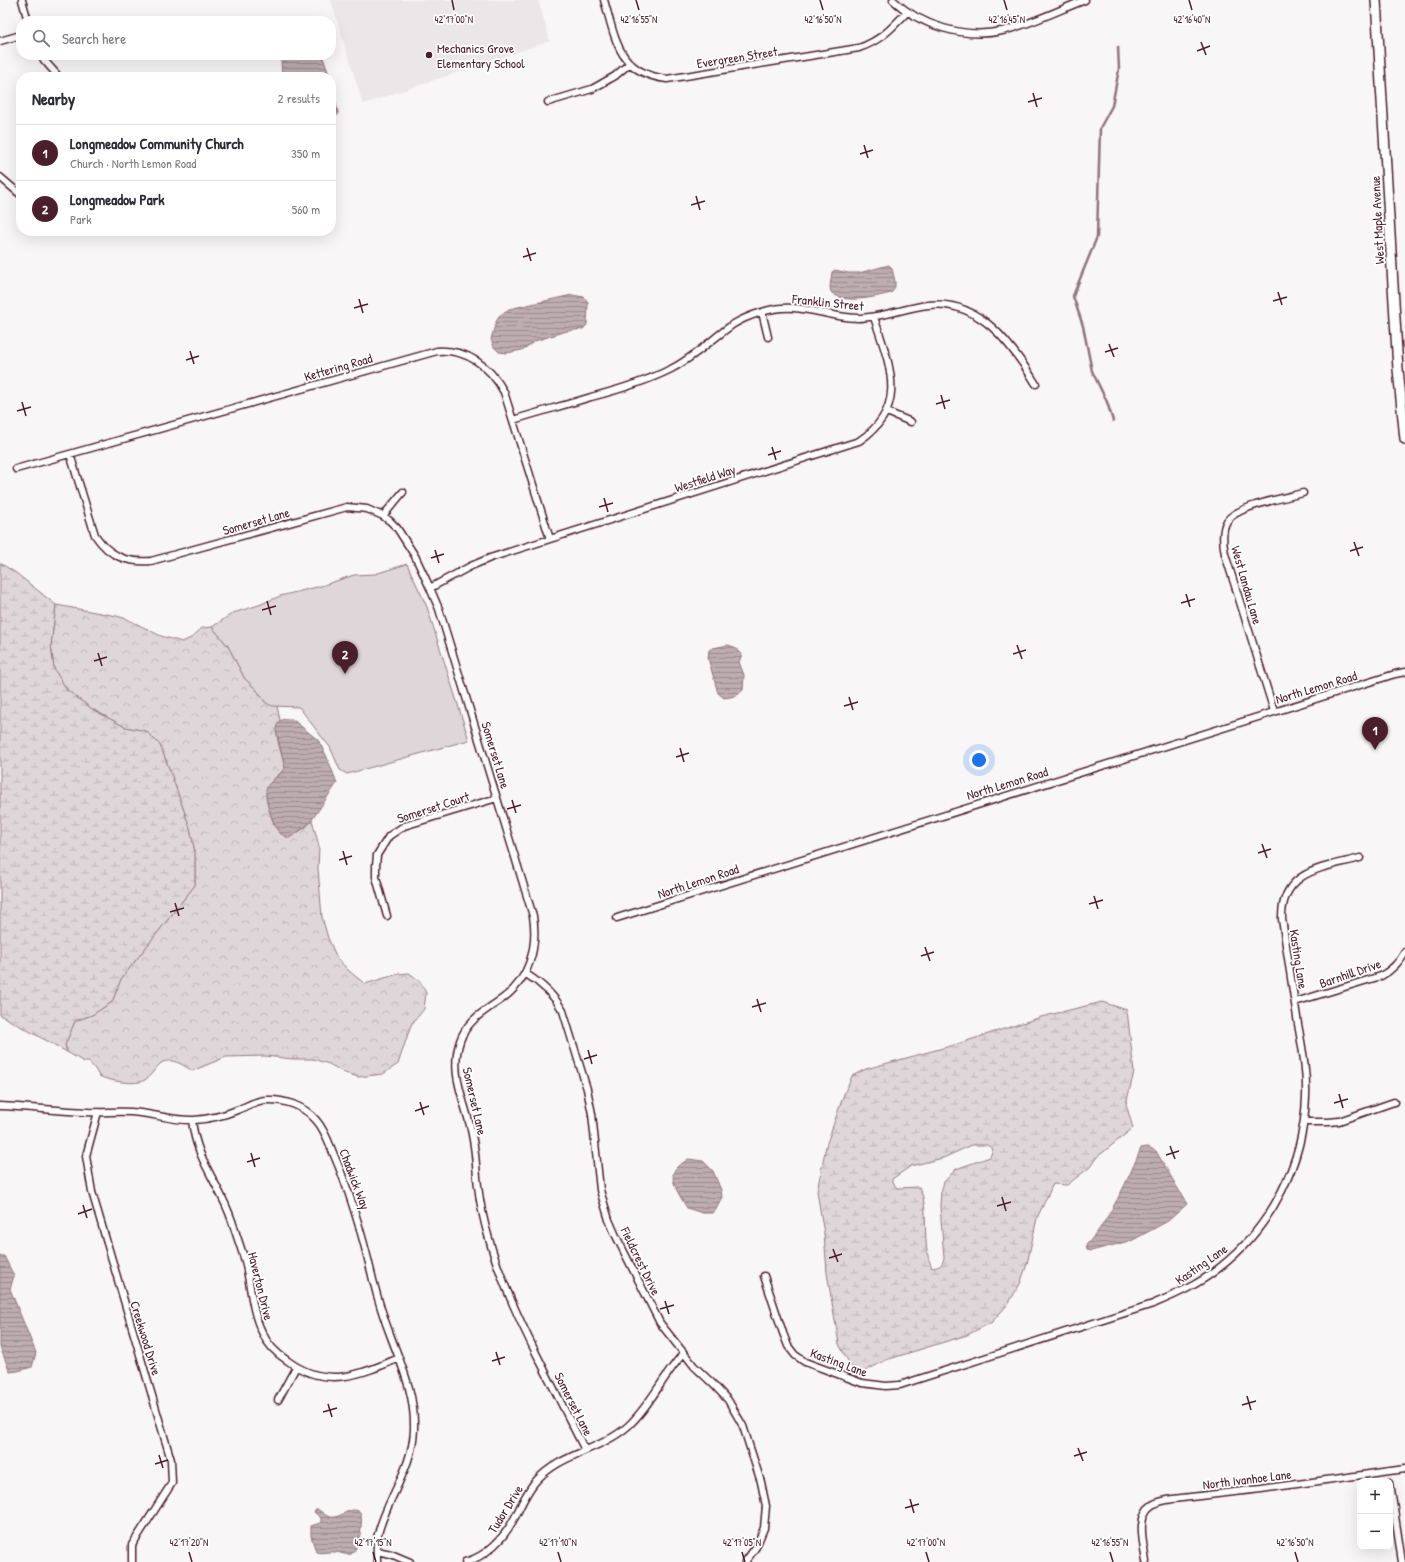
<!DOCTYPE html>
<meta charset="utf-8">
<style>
:root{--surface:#fff;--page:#f2f2f3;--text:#2b2b33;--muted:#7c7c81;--line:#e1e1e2;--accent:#4a1f2b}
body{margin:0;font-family:"Patrick Hand",sans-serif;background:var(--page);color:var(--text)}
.controls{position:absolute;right:12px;bottom:12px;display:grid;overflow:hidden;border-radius:8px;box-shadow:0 4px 16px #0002}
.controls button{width:36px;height:36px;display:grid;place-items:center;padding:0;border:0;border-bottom:1px solid var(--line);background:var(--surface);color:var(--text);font:20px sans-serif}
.you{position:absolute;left:979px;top:760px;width:14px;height:14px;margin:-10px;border:3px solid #fff;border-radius:50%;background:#1a73e8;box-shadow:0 0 0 6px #1a73e833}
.badge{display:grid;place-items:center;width:26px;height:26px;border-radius:50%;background:var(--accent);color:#fff;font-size:13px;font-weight:700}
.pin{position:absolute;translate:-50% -33px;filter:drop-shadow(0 1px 2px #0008)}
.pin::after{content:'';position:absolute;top:21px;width:14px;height:12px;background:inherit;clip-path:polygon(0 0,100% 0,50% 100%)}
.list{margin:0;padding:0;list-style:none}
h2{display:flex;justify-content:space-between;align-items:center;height:52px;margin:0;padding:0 16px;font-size:17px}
h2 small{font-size:13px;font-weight:400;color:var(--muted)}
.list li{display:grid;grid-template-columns:26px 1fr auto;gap:12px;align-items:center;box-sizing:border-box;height:56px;padding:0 16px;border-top:1px solid var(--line)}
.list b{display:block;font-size:15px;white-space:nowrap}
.list p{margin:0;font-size:13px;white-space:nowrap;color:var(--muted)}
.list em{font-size:13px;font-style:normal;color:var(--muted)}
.icon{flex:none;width:22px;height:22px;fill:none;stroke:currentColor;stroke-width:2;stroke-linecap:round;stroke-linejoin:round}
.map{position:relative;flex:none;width:1405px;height:1562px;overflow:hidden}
.search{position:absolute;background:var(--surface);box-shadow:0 4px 16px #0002;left:16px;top:16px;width:320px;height:44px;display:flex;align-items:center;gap:10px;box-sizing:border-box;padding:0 14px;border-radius:16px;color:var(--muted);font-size:15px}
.panel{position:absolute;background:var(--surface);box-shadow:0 4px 16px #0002;left:16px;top:72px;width:320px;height:164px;border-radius:16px}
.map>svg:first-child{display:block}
.built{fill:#ebe6e8}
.forest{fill:url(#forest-crowns);stroke:#947a82}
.wetland{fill:url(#wetland-marsh);stroke:#947a82;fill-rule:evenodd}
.park{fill:#ded6d9;stroke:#947a82}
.water{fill:url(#water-rules);stroke:#8f747b}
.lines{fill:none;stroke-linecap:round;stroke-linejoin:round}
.stream{stroke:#8f747b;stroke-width:2.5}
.street-casing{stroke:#4a1f2b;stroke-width:9}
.secondary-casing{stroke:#4a1f2b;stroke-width:12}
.street{stroke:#fff;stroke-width:6}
.secondary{stroke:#fff;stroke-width:9}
.ticks{fill:none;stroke:#4a1f2b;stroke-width:1.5}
.poi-dot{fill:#4a1f2b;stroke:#fff;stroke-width:1.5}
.labels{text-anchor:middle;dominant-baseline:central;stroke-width:3.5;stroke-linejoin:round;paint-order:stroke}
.poi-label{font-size:13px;fill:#4a1f2b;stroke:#fff;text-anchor:start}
.street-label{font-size:13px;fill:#4a1f2b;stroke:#fff}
.ticks-label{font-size:10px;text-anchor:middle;fill:#4a1f2b;stroke:#fff;stroke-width:3.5;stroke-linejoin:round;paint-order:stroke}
</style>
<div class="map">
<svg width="1405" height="1562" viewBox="0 0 1405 1562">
<defs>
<pattern id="forest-crowns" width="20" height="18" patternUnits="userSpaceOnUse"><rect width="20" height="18" fill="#ded6d9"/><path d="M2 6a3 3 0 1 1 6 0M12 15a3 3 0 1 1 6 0" fill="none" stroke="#c0b7ba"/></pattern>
<pattern id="wetland-marsh" width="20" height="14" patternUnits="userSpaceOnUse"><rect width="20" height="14" fill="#ded6d9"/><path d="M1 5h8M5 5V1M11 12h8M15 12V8" fill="none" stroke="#c0b7ba"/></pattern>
<pattern id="water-rules" width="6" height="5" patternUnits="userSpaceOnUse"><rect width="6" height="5" fill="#bdadb0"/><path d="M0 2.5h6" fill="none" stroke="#9c8c8f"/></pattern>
</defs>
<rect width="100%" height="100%" fill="#f8f6f7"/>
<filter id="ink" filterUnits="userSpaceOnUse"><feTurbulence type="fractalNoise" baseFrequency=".025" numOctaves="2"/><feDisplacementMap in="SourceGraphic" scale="8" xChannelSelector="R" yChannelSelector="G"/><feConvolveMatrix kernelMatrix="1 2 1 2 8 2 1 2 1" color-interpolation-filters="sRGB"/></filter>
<g filter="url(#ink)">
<path class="built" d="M331 0H538L550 41 363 104Z"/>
<path class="forest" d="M56 605 117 616 127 619 161 636 182 642 191 638 202 628 212 627 228 646 245 679 256 689 266 703 277 706 280 720C272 732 282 754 285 767 282 774 274 776 271 783 269 786 266 792 266 795 266 804 273 824 278 831 281 834 285 836 289 838L306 827 312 820 319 846 318 868 322 917 328 938 337 958 349 971 365 984 398 974 409 973 420 981 426 993 424 1009 411 1025 398 1064 383 1074 358 1077 345 1073 329 1064 313 1059H293L265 1056 226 1057 192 1071C184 1065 170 1056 160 1064 155 1068 151 1076 145 1080 136 1086 109 1081 99 1076L95 1069 89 1062H84L67 1052 65 1045 75 1021 92 1015 112 1002 121 979 195 885V853L190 828 170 771 160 745 146 731 125 727 92 709 67 690 54 669 51 645Z"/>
<path class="wetland" d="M0 563 16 573 56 605 51 645 54 669 67 690 92 709 125 727 146 731 160 745 170 771 190 828 195 853V885L121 979 112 1002 92 1015 75 1021 65 1045 67 1052 0 1015Z
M1102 1002 1127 1010 1134 1072 1126 1104 1133 1128 1096 1158 1090 1167 1067 1185 1053 1184 1037 1218 1027 1264 1020 1284 1008 1304 992 1322 967 1335 886 1360 856 1376 839 1344 827 1273 824 1234 817 1191 826 1146 844 1094 852 1076 866 1069 954 1045 1041 1017ZM972 1145H987L993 1149 990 1157 956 1169 944 1182 941 1192 940 1206 944 1258C942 1266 939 1267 932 1268 920 1244 931 1208 919 1187L897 1188 892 1182V1179L911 1166 943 1158Z"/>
<path class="park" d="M407 564 427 607 469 740 347 774 340 770 330 747 321 736 299 707 272 706 266 703 256 689 245 679 228 646 212 627 233 613 259 605 280 596 321 586 354 575 375 574Z"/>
<path class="water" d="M283 55H322L330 77H282L281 61Z
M331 82 338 112V115L331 114Z
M889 265 892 268C893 276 899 287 891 293 875 297 844 305 831 292L830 287 832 272 835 270 848 273H859Z
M572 295 584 297 588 302 587 325 583 329 567 331 535 341 522 350 507 353 499 352 494 347 491 339 496 322 500 315 509 309Z
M728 645 734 647 742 654 739 662 744 675 743 690 736 696 724 698 718 693 708 658 709 650 713 648Z
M284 719H292L318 740 326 755 337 783 309 824 289 838C286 836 281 835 279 832 273 824 263 796 267 787 271 779 282 776 285 767L276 730C277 724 278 721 284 719Z
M1148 1147 1156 1151 1187 1204 1168 1221 1133 1240 1091 1251 1087 1250 1086 1245C1107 1225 1130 1176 1141 1148Z
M688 1159 703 1161 713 1171 721 1190 722 1197 715 1210 712 1213H702L687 1208C681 1197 666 1178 677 1167 680 1164 685 1162 688 1159Z
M0 1256H4L14 1276 10 1289 36 1353 32 1367 18 1371 10 1372 0 1347Z
M317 1509C321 1511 325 1516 330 1517 341 1519 350 1505 360 1512 364 1520 359 1550 351 1554 346 1556 340 1552 335 1552 329 1551 323 1554 316 1552L311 1536V1526L320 1523 321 1521V1518L314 1512Z"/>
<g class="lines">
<path class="stream" d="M1113 421 1107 402 1092 371 1083 326 1073 296 1097 237 1100 128 1112 106 1119 69 1118 47"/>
<defs>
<path id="street" d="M22 0 28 21
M604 0C616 40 618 73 667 79L859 48C880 41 892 28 907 12
M893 0C921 26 964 39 1002 31 1029 25 1059 10 1085 0
M0 41 21 35
M41 55 44 60 59 77
M548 102 592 89 615 76 630 63
M0 177 21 195
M762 312 768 337
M887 412 911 422
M513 420C539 412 565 405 591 397 618 390 645 382 671 369 693 358 711 340 732 325 740 320 752 315 762 312 799 300 822 317 857 318 881 318 904 308 928 305 980 299 1012 345 1036 384
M70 454 95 535C109 556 126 563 151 561L347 507 367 509 383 516 390 521 397 528 415 556 430 588 439 609 533 916C538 948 529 980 502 999 485 1011 467 1020 460 1041 448 1077 468 1105 473 1140 476 1155 476 1171 478 1186 480 1203 484 1222 489 1239 501 1282 520 1322 540 1361 555 1391 570 1421 585 1450
M16 469 437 351C467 349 490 366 504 392L550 539
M383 516 403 492
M430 588 471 566 490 558 859 441C910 407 889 364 874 317
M1274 711 1225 554C1223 544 1221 531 1227 521 1236 506 1285 498 1303 493
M387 916 376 877V866L377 855 389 836 404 826 497 798
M617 918 1395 674 1405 672
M526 974C541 983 554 995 563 1011L587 1089 592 1114 600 1190 609 1220 616 1236 660 1323 694 1366 713 1384 728 1400 743 1426 761 1482 766 1506 764 1528 756 1547 745 1562
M1295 1002 1381 976C1392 970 1399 963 1405 952
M0 1106C29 1107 58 1111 87 1112 102 1113 116 1111 131 1112 152 1113 172 1121 194 1120 209 1119 223 1116 237 1110 246 1107 256 1100 266 1100 285 1099 304 1106 316 1120 325 1130 329 1143 334 1155 352 1197 363 1237 373 1280 378 1300 384 1319 391 1337 403 1369 415 1395 414 1429 413 1468 387 1498 378 1534 376 1543 377 1553 377 1562
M98 1112 86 1156 92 1192 171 1460 172 1483 132 1545V1562
M192 1120C196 1161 220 1184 232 1221 236 1234 241 1248 245 1261 251 1285 251 1310 262 1332 267 1344 277 1354 288 1361 326 1389 360 1375 399 1358
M1304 1122H1329L1339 1121 1394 1102
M764 1276 783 1333 788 1346 795 1355 805 1362 862 1383 886 1386 900 1385 1153 1304C1177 1294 1199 1284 1219 1268 1272 1227 1304 1162 1306 1096 1307 1071 1302 1047 1298 1024 1293 989 1287 954 1282 919 1281 870 1323 868 1360 858
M278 1400 296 1367
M1390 1483 1402 1562
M377 1551 391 1554 410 1562
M465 1562C486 1557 504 1538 514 1519 521 1506 525 1494 535 1482 560 1453 600 1451 628 1426 650 1406 663 1376 683 1354
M1146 1562C1144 1546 1135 1516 1152 1505 1159 1501 1166 1500 1173 1499L1261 1489 1405 1469"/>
<path id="secondary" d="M1376 0 1398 369 1405 439"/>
</defs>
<use href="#street" class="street-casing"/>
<use href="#secondary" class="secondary-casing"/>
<use href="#street" class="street"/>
<use href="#secondary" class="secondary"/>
</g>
</g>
<path class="ticks" d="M452 0 454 10M636 0 639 10M820 0 823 10M1004 0 1007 10M1189 0 1192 10M1201 42 1206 55M1197 51 1210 46M1033 93 1037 107M1028 102 1042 98M864 145 868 158M860 154 873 150M696 196 700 210M691 205 705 201M527 248 531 261M523 257 536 253M1278 292 1282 305M359 299 363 313M1273 301 1287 297M354 308 368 304M1109 344 1114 357M190 351 194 364M1105 352 1118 348M186 360 199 356M941 395 945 409M22 402 26 416M936 404 950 400M17 411 31 407M772 447 776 460M768 455 781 451M604 498 608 512M599 507 613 503M1354 542 1359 556M435 550 439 563M1350 551 1363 547M431 558 444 554M1186 594 1190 607M267 601 271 615M1181 603 1195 599M262 610 276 606M1017 645 1022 659M98 653 102 666M1013 654 1026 650M94 661 107 657M849 697 853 710M844 706 858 702M680 748 684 762M676 757 689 753M512 800 516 813M507 809 521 805M1262 844 1267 858M343 851 347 865M1258 853 1271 849M339 860 352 856M1094 896 1098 909M175 903 179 916M1089 904 1103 900M170 912 184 908M925 947 930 961M921 956 934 952M757 999 761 1012M752 1007 766 1003M588 1050 592 1064M584 1059 597 1055M1339 1094 1343 1108M420 1102 424 1115M1334 1103 1348 1099M415 1111 429 1106M1170 1146 1175 1159M251 1153 255 1167M1166 1155 1179 1151M247 1162 260 1158M1002 1197 1006 1211M83 1205 87 1218M997 1206 1011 1202M78 1214 92 1209M833 1249 838 1262M829 1258 842 1254M665 1301 669 1314M660 1309 674 1305M496 1352 500 1365M492 1361 505 1357M1247 1396 1251 1410M328 1404 332 1417M1242 1405 1256 1401M323 1412 337 1408M1078 1448 1083 1461M159 1455 163 1468M1074 1456 1087 1452M155 1464 168 1460M910 1499 914 1513M905 1508 919 1504M189 1552 192 1562M373 1552 376 1562M558 1552 561 1562M742 1552 745 1562M926 1552 929 1562M1110 1552 1113 1562M1295 1552 1298 1562"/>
<circle class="poi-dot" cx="429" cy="55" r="4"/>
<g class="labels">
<g class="poi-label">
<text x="437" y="48">Mechanics Grove<tspan x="437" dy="15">Elementary School</tspan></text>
</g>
<g class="street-label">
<text transform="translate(737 57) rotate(-9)">Evergreen Street</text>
<text transform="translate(1377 220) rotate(-93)">West Maple Avenue</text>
<text transform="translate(828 302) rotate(6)">Franklin Street</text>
<text transform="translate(338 367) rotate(-16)">Kettering Road</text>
<text transform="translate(705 478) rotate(-18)">Westfield Way</text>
<text transform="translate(256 521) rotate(-16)">Somerset Lane</text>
<text transform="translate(1247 585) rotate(74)">West Landau Lane</text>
<text transform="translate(1316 687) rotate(-17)">North Lemon Road</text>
<text transform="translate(496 755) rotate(73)">Somerset Lane</text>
<text transform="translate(1007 783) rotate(-17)">North Lemon Road</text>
<text transform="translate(433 807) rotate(-18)">Somerset Court</text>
<text transform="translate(698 881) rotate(-18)">North Lemon Road</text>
<text transform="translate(1299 959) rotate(81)">Kasting Lane</text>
<text transform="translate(1350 973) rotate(-19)">Barnhill Drive</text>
<text transform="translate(475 1101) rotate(77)">Somerset Lane</text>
<text transform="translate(355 1179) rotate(69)">Chadwick Way</text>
<text transform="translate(641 1261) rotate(64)">Fieldcrest Drive</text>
<text transform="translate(1201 1264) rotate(-35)">Kasting Lane</text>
<text transform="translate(261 1286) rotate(76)">Haverton Drive</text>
<text transform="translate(146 1338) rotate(73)">Creekwood Drive</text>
<text transform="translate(839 1362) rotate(20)">Kasting Lane</text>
<text transform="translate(574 1404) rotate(63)">Somerset Lane</text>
<text transform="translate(1247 1479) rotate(-7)">North Ivanhoe Lane</text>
<text transform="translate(505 1509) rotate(-58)">Tudor Drive</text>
</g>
</g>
<g class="ticks-label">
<text x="454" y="23">42°17'00"N</text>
<text x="639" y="23">42°16'55"N</text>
<text x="823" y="23">42°16'50"N</text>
<text x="1007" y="23">42°16'45"N</text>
<text x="1192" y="23">42°16'40"N</text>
<text x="189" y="1546">42°17'20"N</text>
<text x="373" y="1546">42°17'15"N</text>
<text x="558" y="1546">42°17'10"N</text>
<text x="742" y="1546">42°17'05"N</text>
<text x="926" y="1546">42°17'00"N</text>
<text x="1110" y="1546">42°16'55"N</text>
<text x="1295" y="1546">42°16'50"N</text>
</g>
</svg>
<div class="controls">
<button>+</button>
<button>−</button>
</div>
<div class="you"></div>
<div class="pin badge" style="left:1375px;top:750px">1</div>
<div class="pin badge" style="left:345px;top:674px">2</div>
<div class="search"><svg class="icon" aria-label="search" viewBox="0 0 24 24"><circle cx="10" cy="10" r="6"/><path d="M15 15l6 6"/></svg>Search here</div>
<section class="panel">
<h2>Nearby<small>2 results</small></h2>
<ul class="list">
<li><span class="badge">1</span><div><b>Longmeadow Community Church</b><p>Church · North Lemon Road</p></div><em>350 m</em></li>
<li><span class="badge">2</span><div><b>Longmeadow Park</b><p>Park</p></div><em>560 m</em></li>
</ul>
</section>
</div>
